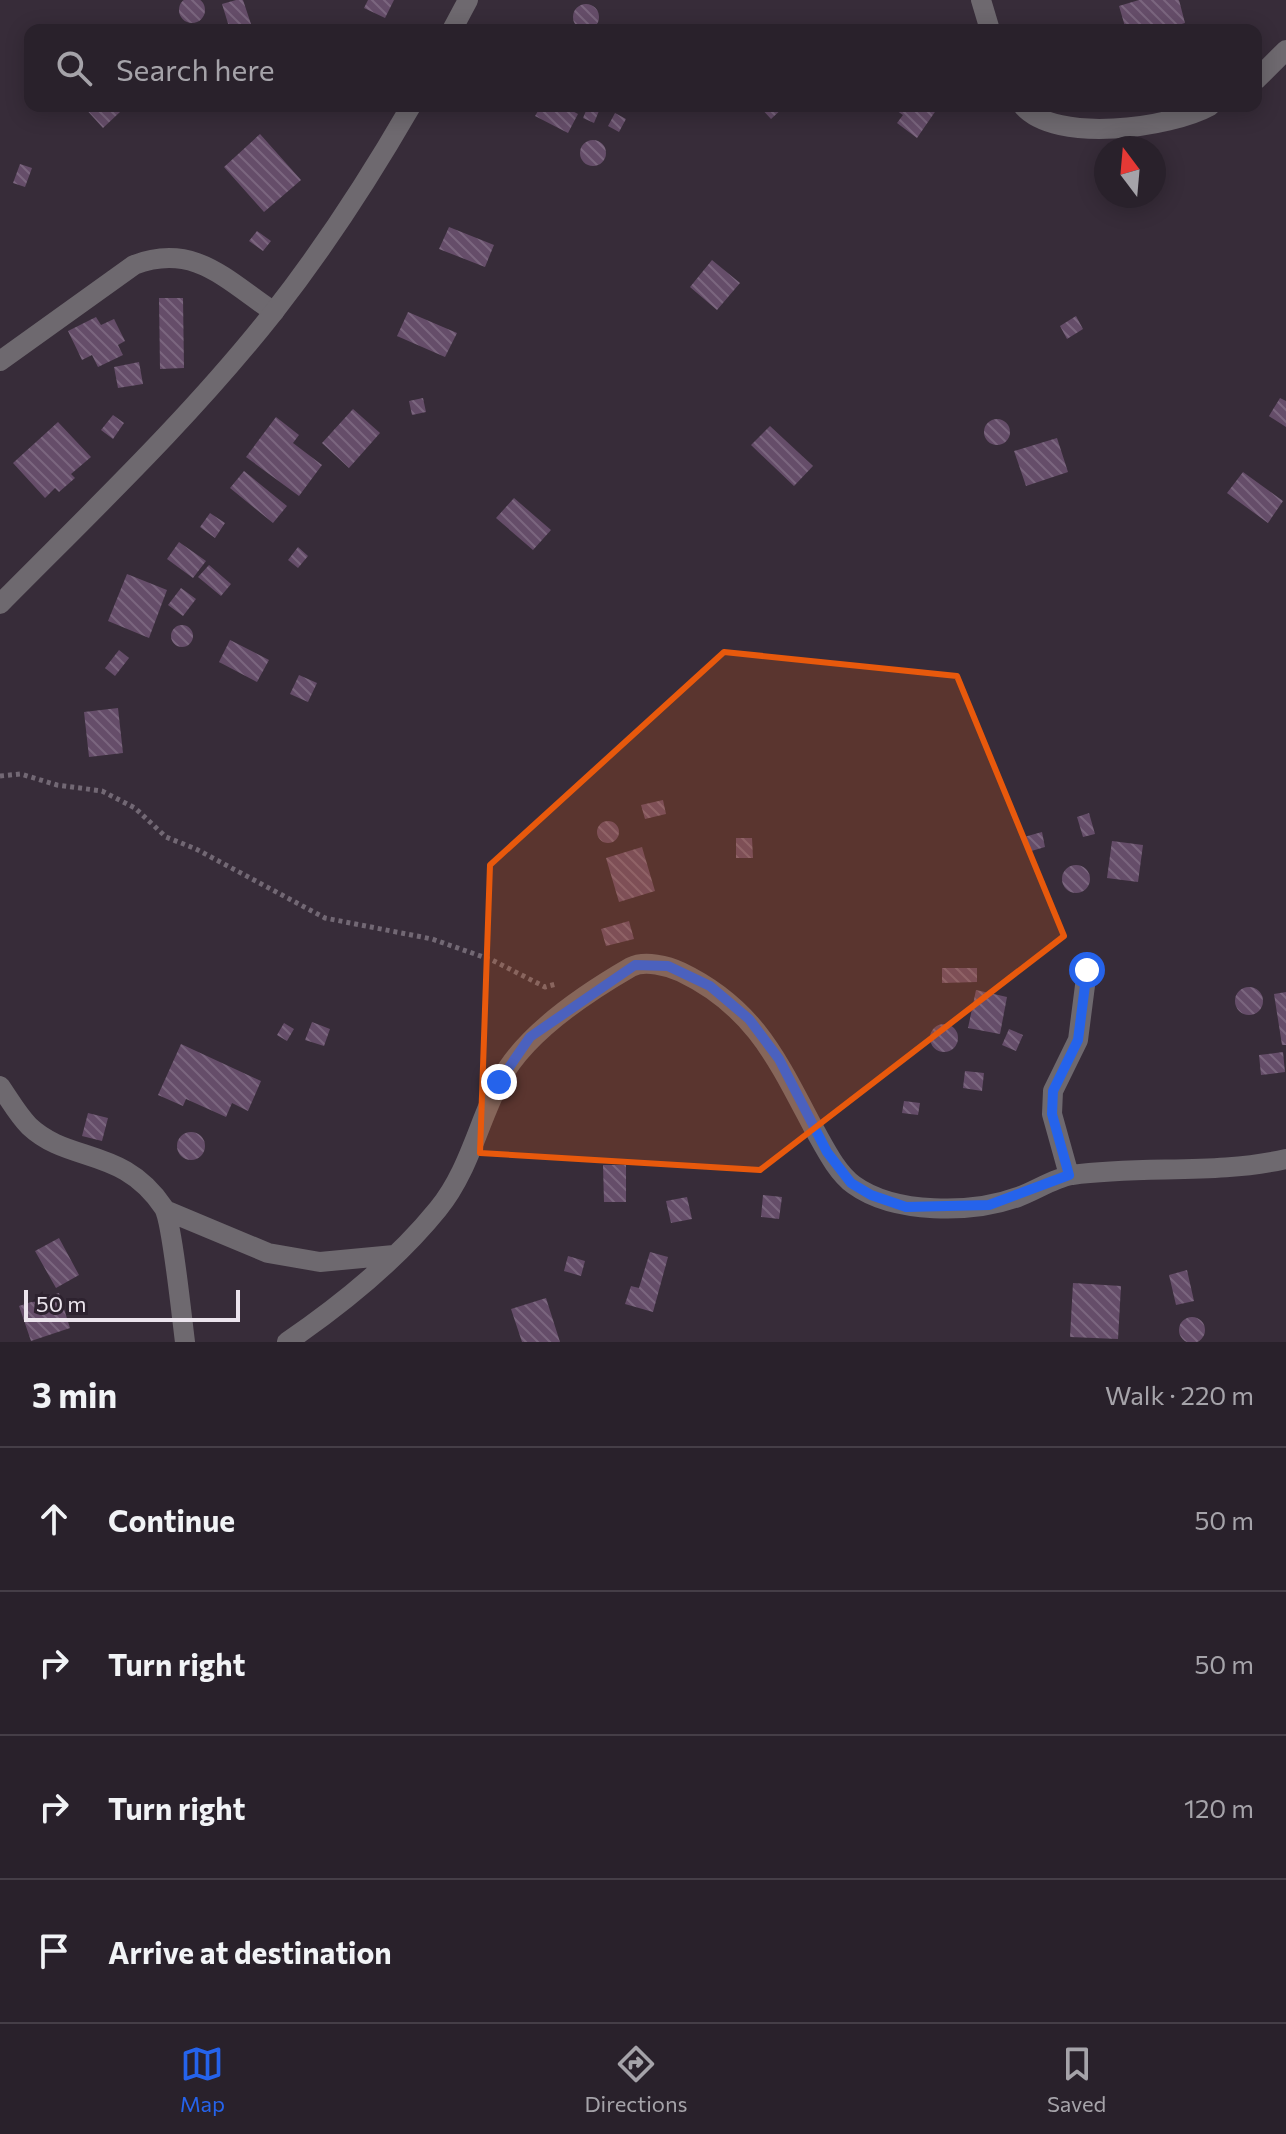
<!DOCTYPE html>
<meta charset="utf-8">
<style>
:root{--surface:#29212b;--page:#312933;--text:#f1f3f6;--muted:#a5a3a9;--line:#453e47;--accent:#2563eb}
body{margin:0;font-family:Commissioner,sans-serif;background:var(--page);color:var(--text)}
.compass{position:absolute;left:1094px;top:136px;width:72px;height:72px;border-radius:50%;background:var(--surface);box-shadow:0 4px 20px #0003;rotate:344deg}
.scale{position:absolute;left:24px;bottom:20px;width:216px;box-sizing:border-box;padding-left:8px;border:4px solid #ebe4ed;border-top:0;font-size:22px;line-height:28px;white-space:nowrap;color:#ebe4ed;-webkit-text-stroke:6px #2d222f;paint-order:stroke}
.stop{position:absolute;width:24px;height:24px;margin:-18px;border:6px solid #2563eb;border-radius:50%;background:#fff}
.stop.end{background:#2563eb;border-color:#fff;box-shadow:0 2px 8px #0008}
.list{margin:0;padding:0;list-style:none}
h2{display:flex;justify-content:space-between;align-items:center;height:104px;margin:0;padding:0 32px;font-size:34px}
h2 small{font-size:26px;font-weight:400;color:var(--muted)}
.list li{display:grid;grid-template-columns:52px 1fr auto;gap:24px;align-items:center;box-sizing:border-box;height:144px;padding:0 32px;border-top:2px solid var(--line)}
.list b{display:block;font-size:30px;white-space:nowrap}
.list em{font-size:26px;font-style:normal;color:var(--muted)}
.icon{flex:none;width:44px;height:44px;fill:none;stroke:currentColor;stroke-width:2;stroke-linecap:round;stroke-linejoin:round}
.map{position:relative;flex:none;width:1286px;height:1342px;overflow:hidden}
.search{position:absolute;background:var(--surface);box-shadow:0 4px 20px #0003;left:24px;right:24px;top:24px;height:88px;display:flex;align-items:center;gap:20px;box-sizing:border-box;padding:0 28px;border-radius:16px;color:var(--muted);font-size:30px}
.sheet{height:680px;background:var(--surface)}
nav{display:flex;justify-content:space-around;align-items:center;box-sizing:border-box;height:112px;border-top:2px solid var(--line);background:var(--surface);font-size:22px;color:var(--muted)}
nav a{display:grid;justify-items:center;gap:4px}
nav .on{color:var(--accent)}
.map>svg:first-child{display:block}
.building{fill:url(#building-back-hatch)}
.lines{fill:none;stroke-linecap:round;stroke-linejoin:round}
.path{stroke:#726874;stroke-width:5;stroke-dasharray:4 4;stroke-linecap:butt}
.minor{stroke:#6e696f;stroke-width:20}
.tertiary{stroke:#6e696f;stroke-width:20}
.route{stroke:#2563eb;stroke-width:10}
.marked{fill:#e8590c;fill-opacity:0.2;stroke:#e8590c;stroke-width:6;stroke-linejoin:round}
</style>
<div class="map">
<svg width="1286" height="1342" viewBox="0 0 1286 1342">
<defs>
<pattern id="building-back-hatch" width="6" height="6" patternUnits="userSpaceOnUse" patternTransform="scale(2)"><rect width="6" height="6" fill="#654d69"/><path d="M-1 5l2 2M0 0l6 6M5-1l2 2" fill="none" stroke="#7b667f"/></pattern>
</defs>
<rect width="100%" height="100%" fill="#372c39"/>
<path class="building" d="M179 10a13 13 0 1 1 26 0a13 13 0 1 1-26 0Z
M236 0H243L253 30H230L222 4Z
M368 0H394L385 18 364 8Z
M1139 0H1179L1185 23 1162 30H1126L1119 6Z
M573 17a13 13 0 1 1 26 0a13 13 0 1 1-26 0Z
M83 106H115L120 112 103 128Z
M541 106H563L578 114 568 133 535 116Z
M588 106H601L594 123 583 118Z
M759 106H785L771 119Z
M890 106H939L917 138 897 123 903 115Z
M615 113 626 119 619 132 608 126Z
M260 134 301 180 264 212 224 167Z
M580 153a13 13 0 1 1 26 0a13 13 0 1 1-26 0Z
M20 164 32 168 25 187 13 183Z
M449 227 494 245 485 267 439 249Z
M257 231 271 241 263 251 249 241Z
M712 260 740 283 717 310 690 287Z
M159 298H183L184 368 160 369Z
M408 312 457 333 445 357 397 336Z
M1076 316 1083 329 1067 339 1060 326Z
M96 317 101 325 114 319 125 341 118 345 123 355 98 367 92 355 82 360 68 331Z
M139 362 143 384 118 388 114 367Z
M423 398 426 412 412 415 409 401Z
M1280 398 1286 401V427L1269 416Z
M353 409 380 433 349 468 322 443Z
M113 415 124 423 113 439 101 430Z
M276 417 299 435 293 443 322 465 299 496 246 457Z
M984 432a13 13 0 1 1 26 0a13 13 0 1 1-26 0Z
M58 422 91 457 71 474 75 478 59 492 55 488 45 498 13 463Z
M770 426 813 466 794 486 751 445Z
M1057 438 1068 472 1026 486 1014 451Z
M244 471 287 506 273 523 230 488Z
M1243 472 1283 501 1268 523 1227 493Z
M514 498 551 530 533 550 496 518Z
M210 513 225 523 215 538 200 527Z
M179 542 206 561 193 578 167 559Z
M298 547 308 556 298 568 288 560Z
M209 565 231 584 221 596 198 577Z
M127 574 167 590 149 638 108 621Z
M181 588 196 599 183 616 168 605Z
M171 636a11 11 0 1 1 22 0a11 11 0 1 1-22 0Z
M230 640 269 660 257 682 219 662Z
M119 650 129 658 115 676 105 668Z
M299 675 317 683 308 702 290 694Z
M118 708 123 753 89 757 84 712Z
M663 800 666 814 645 819 641 805Z
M1089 813 1095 834 1083 837 1077 817Z
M597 832a11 11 0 1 1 22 0a11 11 0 1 1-22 0Z
M1042 832 1045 847 1028 852 1024 837Z
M736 838H752L753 858H736Z
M1112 841 1143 845 1138 882 1107 878Z
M642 847 655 891 619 902 606 858Z
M1062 879a14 14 0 1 1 28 0a14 14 0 1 1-28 0Z
M629 921 634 939 606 946 601 929Z
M942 968H977V982L942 983Z
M1235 1001a14 14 0 1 1 28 0a14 14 0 1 1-28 0Z
M976 990 1007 997 1000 1034 968 1028Z
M1286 992V1045H1282L1274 994Z
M312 1022 330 1029 324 1046 305 1040Z
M284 1023 294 1029 287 1041 277 1035Z
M930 1038a14 14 0 1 1 28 0a14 14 0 1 1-28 0Z
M1009 1029 1023 1035 1016 1051 1002 1045Z
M181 1044 261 1081 248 1111 232 1103 226 1117 186 1099 183 1106 158 1095Z
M1283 1052 1285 1072 1261 1075 1259 1055Z
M965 1071 984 1073 982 1091 963 1088Z
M904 1101 920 1103 918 1115 902 1113Z
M88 1113 108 1118 102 1141 82 1136Z
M177 1146a14 14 0 1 1 28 0a14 14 0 1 1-28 0Z
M603 1165H626V1202H604Z
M763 1195 782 1197 779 1219 761 1217Z
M687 1197 692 1219 671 1223 666 1201Z
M59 1238 79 1275 56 1288 35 1251Z
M650 1252 668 1257 653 1312 625 1304 631 1286 639 1288Z
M568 1256 585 1261 581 1276 564 1271Z
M1187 1270 1194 1301 1176 1305 1169 1275Z
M1073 1283 1121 1286 1118 1339 1070 1337Z
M59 1293 70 1328 31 1341 19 1306Z
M546 1298 560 1342H522L511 1309Z
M1179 1330a13 13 0 1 1 26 0a13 13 0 1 1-26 0Z"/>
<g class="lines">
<path class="path" d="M0 776 21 774 57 785 102 791 135 808 166 837 196 849 325 918 432 939 492 960 545 987 556 984"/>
<path class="minor" d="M981 0 990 30
M1256 80 1286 50
M1023 106C1056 144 1170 128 1210 106
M0 361 134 265C194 242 226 280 274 312
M0 1086C9 1099 18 1115 29 1126 69 1164 123 1146 164 1208 172 1222 182 1319 185 1342
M1069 1175 1052 1114 1053 1091 1078 1040 1087 970
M165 1210 268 1253 320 1262 394 1255
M287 1342C341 1305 396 1261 438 1209 469 1171 478 1123 500 1081 524 1034 586 993 631 967 645 960 668 966 681 972 754 1007 777 1059 813 1127 824 1146 836 1172 854 1185 894 1214 972 1214 1018 1197 1035 1191 1054 1178 1072 1175 1143 1165 1216 1175 1286 1159"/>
<path class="tertiary" d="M452 30 468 0
M0 604C93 510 191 417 273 313 324 248 370 177 411 106"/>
</g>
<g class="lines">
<path class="route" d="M499 1082 530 1037 635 965 668 966 710 986 749 1019 779 1059 827 1152 851 1183 871 1195 906 1207 989 1205 1069 1175 1052 1114 1053 1091 1078 1040 1087 970"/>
</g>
<path class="marked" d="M724 652 957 676 1064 936 760 1170 480 1153 490 865Z"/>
</svg>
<svg class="compass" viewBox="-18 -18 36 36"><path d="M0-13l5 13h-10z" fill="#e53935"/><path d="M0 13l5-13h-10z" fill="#a5a3a9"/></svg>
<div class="scale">50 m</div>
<div class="stop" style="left:1087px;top:970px"></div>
<div class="stop end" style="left:499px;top:1082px"></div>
<div class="search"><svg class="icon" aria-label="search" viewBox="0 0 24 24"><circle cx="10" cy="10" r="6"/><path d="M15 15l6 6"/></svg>Search here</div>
</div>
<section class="sheet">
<h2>3 min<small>Walk · 220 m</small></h2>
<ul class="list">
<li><svg class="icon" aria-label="ahead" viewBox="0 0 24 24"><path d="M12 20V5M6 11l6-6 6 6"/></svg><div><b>Continue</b></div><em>50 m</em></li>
<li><svg class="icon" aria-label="right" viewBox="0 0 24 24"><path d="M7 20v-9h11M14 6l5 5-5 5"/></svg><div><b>Turn right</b></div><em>50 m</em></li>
<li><svg class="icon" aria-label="right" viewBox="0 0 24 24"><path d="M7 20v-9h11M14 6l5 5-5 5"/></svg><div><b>Turn right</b></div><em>120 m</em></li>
<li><svg class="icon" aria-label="arrive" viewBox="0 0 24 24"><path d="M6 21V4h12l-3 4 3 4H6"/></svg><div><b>Arrive at destination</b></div></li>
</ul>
</section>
<nav>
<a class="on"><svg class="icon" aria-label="map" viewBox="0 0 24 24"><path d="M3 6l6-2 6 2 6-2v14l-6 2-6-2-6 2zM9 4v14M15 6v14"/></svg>Map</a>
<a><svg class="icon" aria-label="directions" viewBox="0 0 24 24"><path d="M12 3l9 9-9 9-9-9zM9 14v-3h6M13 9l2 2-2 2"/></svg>Directions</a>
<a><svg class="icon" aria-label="saved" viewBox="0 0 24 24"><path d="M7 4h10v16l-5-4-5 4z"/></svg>Saved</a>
</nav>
